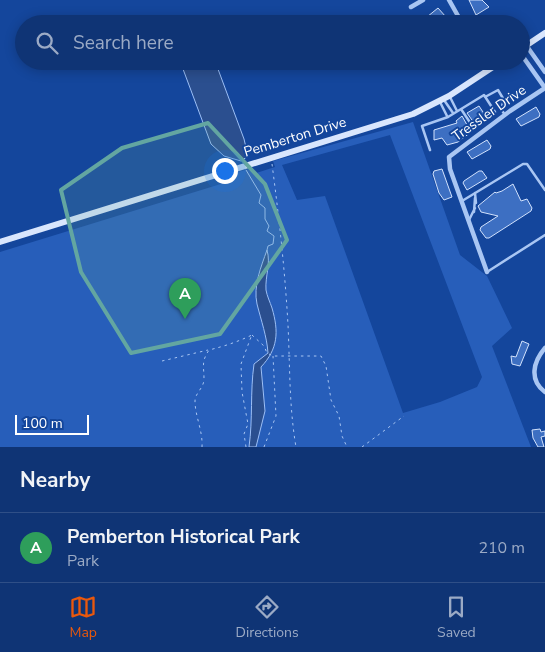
<!DOCTYPE html>
<style>
:root{--surface:#0f3475;--page:#183c7a;--text:#f1f3f6;--muted:#9baac5;--line:#2f4f87;--accent:#ea580c}
body{margin:0;font-family:"Nunito Sans",sans-serif;background:var(--page);color:var(--text)}
.scale{position:absolute;left:15px;bottom:12px;width:74px;box-sizing:border-box;padding-left:5px;border:2px solid #fff;border-top:0;font-size:14px;line-height:18px;white-space:nowrap;color:#fff;-webkit-text-stroke:4px #14469c;paint-order:stroke}
.you{position:absolute;left:224px;top:170px;width:18px;height:18px;margin:-12px;border:4px solid #fff;border-radius:50%;background:#1a73e8;box-shadow:0 0 0 8px #1a73e833}
.badge{display:grid;place-items:center;width:32px;height:32px;border-radius:50%;background:var(--accent);color:#fff;font-size:16px;font-weight:700}
.pin{position:absolute;translate:-50% -41px;filter:drop-shadow(0 1px 2px #0008)}
.pin::after{content:'';position:absolute;top:26px;width:18px;height:15px;background:inherit;clip-path:polygon(0 0,100% 0,50% 100%)}
.list{margin:0;padding:0;list-style:none}
h2{display:flex;justify-content:space-between;align-items:center;height:65px;margin:0;padding:0 20px;font-size:21px}
h2 small{font-size:16px;font-weight:400;color:var(--muted)}
.list li{display:grid;grid-template-columns:32px 1fr auto;gap:15px;align-items:center;box-sizing:border-box;height:70px;padding:0 20px;border-top:1px solid var(--line)}
.list b{display:block;font-size:19px;white-space:nowrap}
.list p{margin:0;font-size:16px;white-space:nowrap;color:var(--muted)}
.list em{font-size:16px;font-style:normal;color:var(--muted)}
.icon{flex:none;width:28px;height:28px;fill:none;stroke:currentColor;stroke-width:2;stroke-linecap:round;stroke-linejoin:round}
.map{position:relative;flex:none;width:545px;height:447px;overflow:hidden}
.search{position:absolute;background:var(--surface);box-shadow:0 2px 12px #0003;left:15px;right:15px;top:15px;height:55px;display:flex;align-items:center;gap:12px;box-sizing:border-box;padding:0 18px;border-radius:28px;color:var(--muted);font-size:19px}
.sheet{height:135px;background:var(--surface)}
nav{display:flex;justify-content:space-around;align-items:center;box-sizing:border-box;height:70px;border-top:1px solid var(--line);background:var(--surface);font-size:14px;color:var(--muted)}
nav a{display:grid;justify-items:center;gap:2px}
nav .on{color:var(--accent)}
.map>svg:first-child{display:block}
.green{fill:#275eba;fill-rule:evenodd}
.water{fill:#2b4f8f;stroke:#9cbff6}
.lines{fill:none;stroke-linecap:round;stroke-linejoin:round}
.stream{stroke:#9cbff6;stroke-width:1}
.building{fill:#3d6fc2;stroke:#d2e2fd}
.path{stroke:#a9c6f3;stroke-width:1;stroke-dasharray:2.5 4;stroke-linecap:butt}
.lane{stroke:#a9c6f3;stroke-width:2.5}
.street{stroke:#a9c6f3;stroke-width:4.5}
.secondary{stroke:#d9e6fd;stroke-width:6}
.marked{fill:#63a6a1;fill-opacity:0.2;stroke:#63a6a1;stroke-width:4;stroke-linejoin:round}
.labels{text-anchor:middle;dominant-baseline:central;stroke-width:4;stroke-linejoin:round;paint-order:stroke}
.street-label{font-size:14px;fill:#fff;stroke:#14469c}
</style>
<div class="map">
<svg width="545" height="447" viewBox="0 0 545 447">
<rect width="100%" height="100%" fill="#14469c"/>
<path class="green" d="M413 122 460 255 487 276 512 328 492 346 531 447H0V252L224 183 221 181 234 173 253 168V174L275 167 273 161ZM390 135 482 377 477 387 440 402 403 413 325 196 297 200 282 165Z"/>
<path class="water" d="M180 61H215L244 139 248 156 241 161 224 156 211 144Z
M267 250C271 264 265 276 266 290 267 296 270 302 272 308 279 332 278 349 261 367L265 411 256 447H249C253 419 250 392 254 364L268 353C267 337 261 320 257 304 253 286 261 267 267 250Z"/>
<g class="lines">
<path class="stream" d="M246 170 261 195 259 203 265 208V219L269 226 267 231 274 236 273 244 268 246 267 250"/>
</g>
<path class="building" d="M469 0H482L489 7 476 15Z
M438 8 446 17 438 24H424L422 21Z
M479 106 485 115 474 123 467 113Z
M536 107 540 114 539 117 521 126 516 119Z
M462 116 471 132 458 142 447 145 442 138 434 140V130L457 123 456 121Z
M487 140 491 146 490 149 472 159 467 152Z
M442 169 452 197 444 200 439 193 433 174 434 171Z
M479 171H482L487 178 467 190 463 183 464 181Z
M513 184 521 201 527 199 532 208 531 211 489 238H486L480 230 481 227 498 216 481 212 478 206 495 192 496 193 502 191Z
M522 341 529 344 520 366 512 364 511 356 516 357Z
M540 429 541 432 545 431V436L541 437 544 447H538L533 438 532 430Z"/>
<g class="lines">
<path class="path" d="M272 164C279 217 285 271 288 325 290 366 289 406 296 447
M252 335 264 346 267 353 273 356H321L326 366 331 400 339 416 342 436 347 447
M162 361 208 350
M202 447C203 431 195 416 195 401 195 393 204 388 204 379 204 366 201 362 209 350 225 346 237 342 252 335
M246 447 244 434 248 424 242 392 241 364 251 337
M264 447 276 416 273 356
M362 447 404 416"/>
<path class="lane" d="M450 97 457 111
M485 97 498 90 504 100 501 109 505 115
M444 100 453 113
M440 102 447 116
M430 150 422 126 448 117 484 95 495 112 473 127 461 109
M475 193 476 203
M462 201 523 164H527L545 190
M474 212 475 198
M469 220 475 208
M487 272 545 235"/>
<path class="street" d="M449 0 462 23
M411 7 423 0
M526 45 545 72
M521 54 545 88
M487 272 450 169 449 157 510 111 545 88
M545 348C533 362 529 380 545 392"/>
<path class="secondary" d="M521 49 545 33
M0 242 413 114 449 96 502 61"/>
</g>
<path class="marked" d="M208 123 265 184 287 240 220 334 131 353 81 272 61 190 122 148Z"/>
<g class="labels">
<g class="street-label">
<text transform="translate(489 113) rotate(-35)">Tressler Drive</text>
<text transform="translate(295 137) rotate(-17)">Pemberton Drive</text>
</g>
</g>
</svg>
<div class="scale">100 m</div>
<div class="you"></div>
<div class="pin badge" style="left:185px;top:319px;background:#2e9e5b">A</div>
<div class="search"><svg class="icon" aria-label="search" viewBox="0 0 24 24"><circle cx="10" cy="10" r="6"/><path d="M15 15l6 6"/></svg>Search here</div>
</div>
<section class="sheet">
<h2>Nearby<small></small></h2>
<ul class="list">
<li><span class="badge" style="background:#2e9e5b">A</span><div><b>Pemberton Historical Park</b><p>Park</p></div><em>210 m</em></li>
</ul>
</section>
<nav>
<a class="on"><svg class="icon" aria-label="map" viewBox="0 0 24 24"><path d="M3 6l6-2 6 2 6-2v14l-6 2-6-2-6 2zM9 4v14M15 6v14"/></svg>Map</a>
<a><svg class="icon" aria-label="directions" viewBox="0 0 24 24"><path d="M12 3l9 9-9 9-9-9zM9 14v-3h6M13 9l2 2-2 2"/></svg>Directions</a>
<a><svg class="icon" aria-label="saved" viewBox="0 0 24 24"><path d="M7 4h10v16l-5-4-5 4z"/></svg>Saved</a>
</nav>
